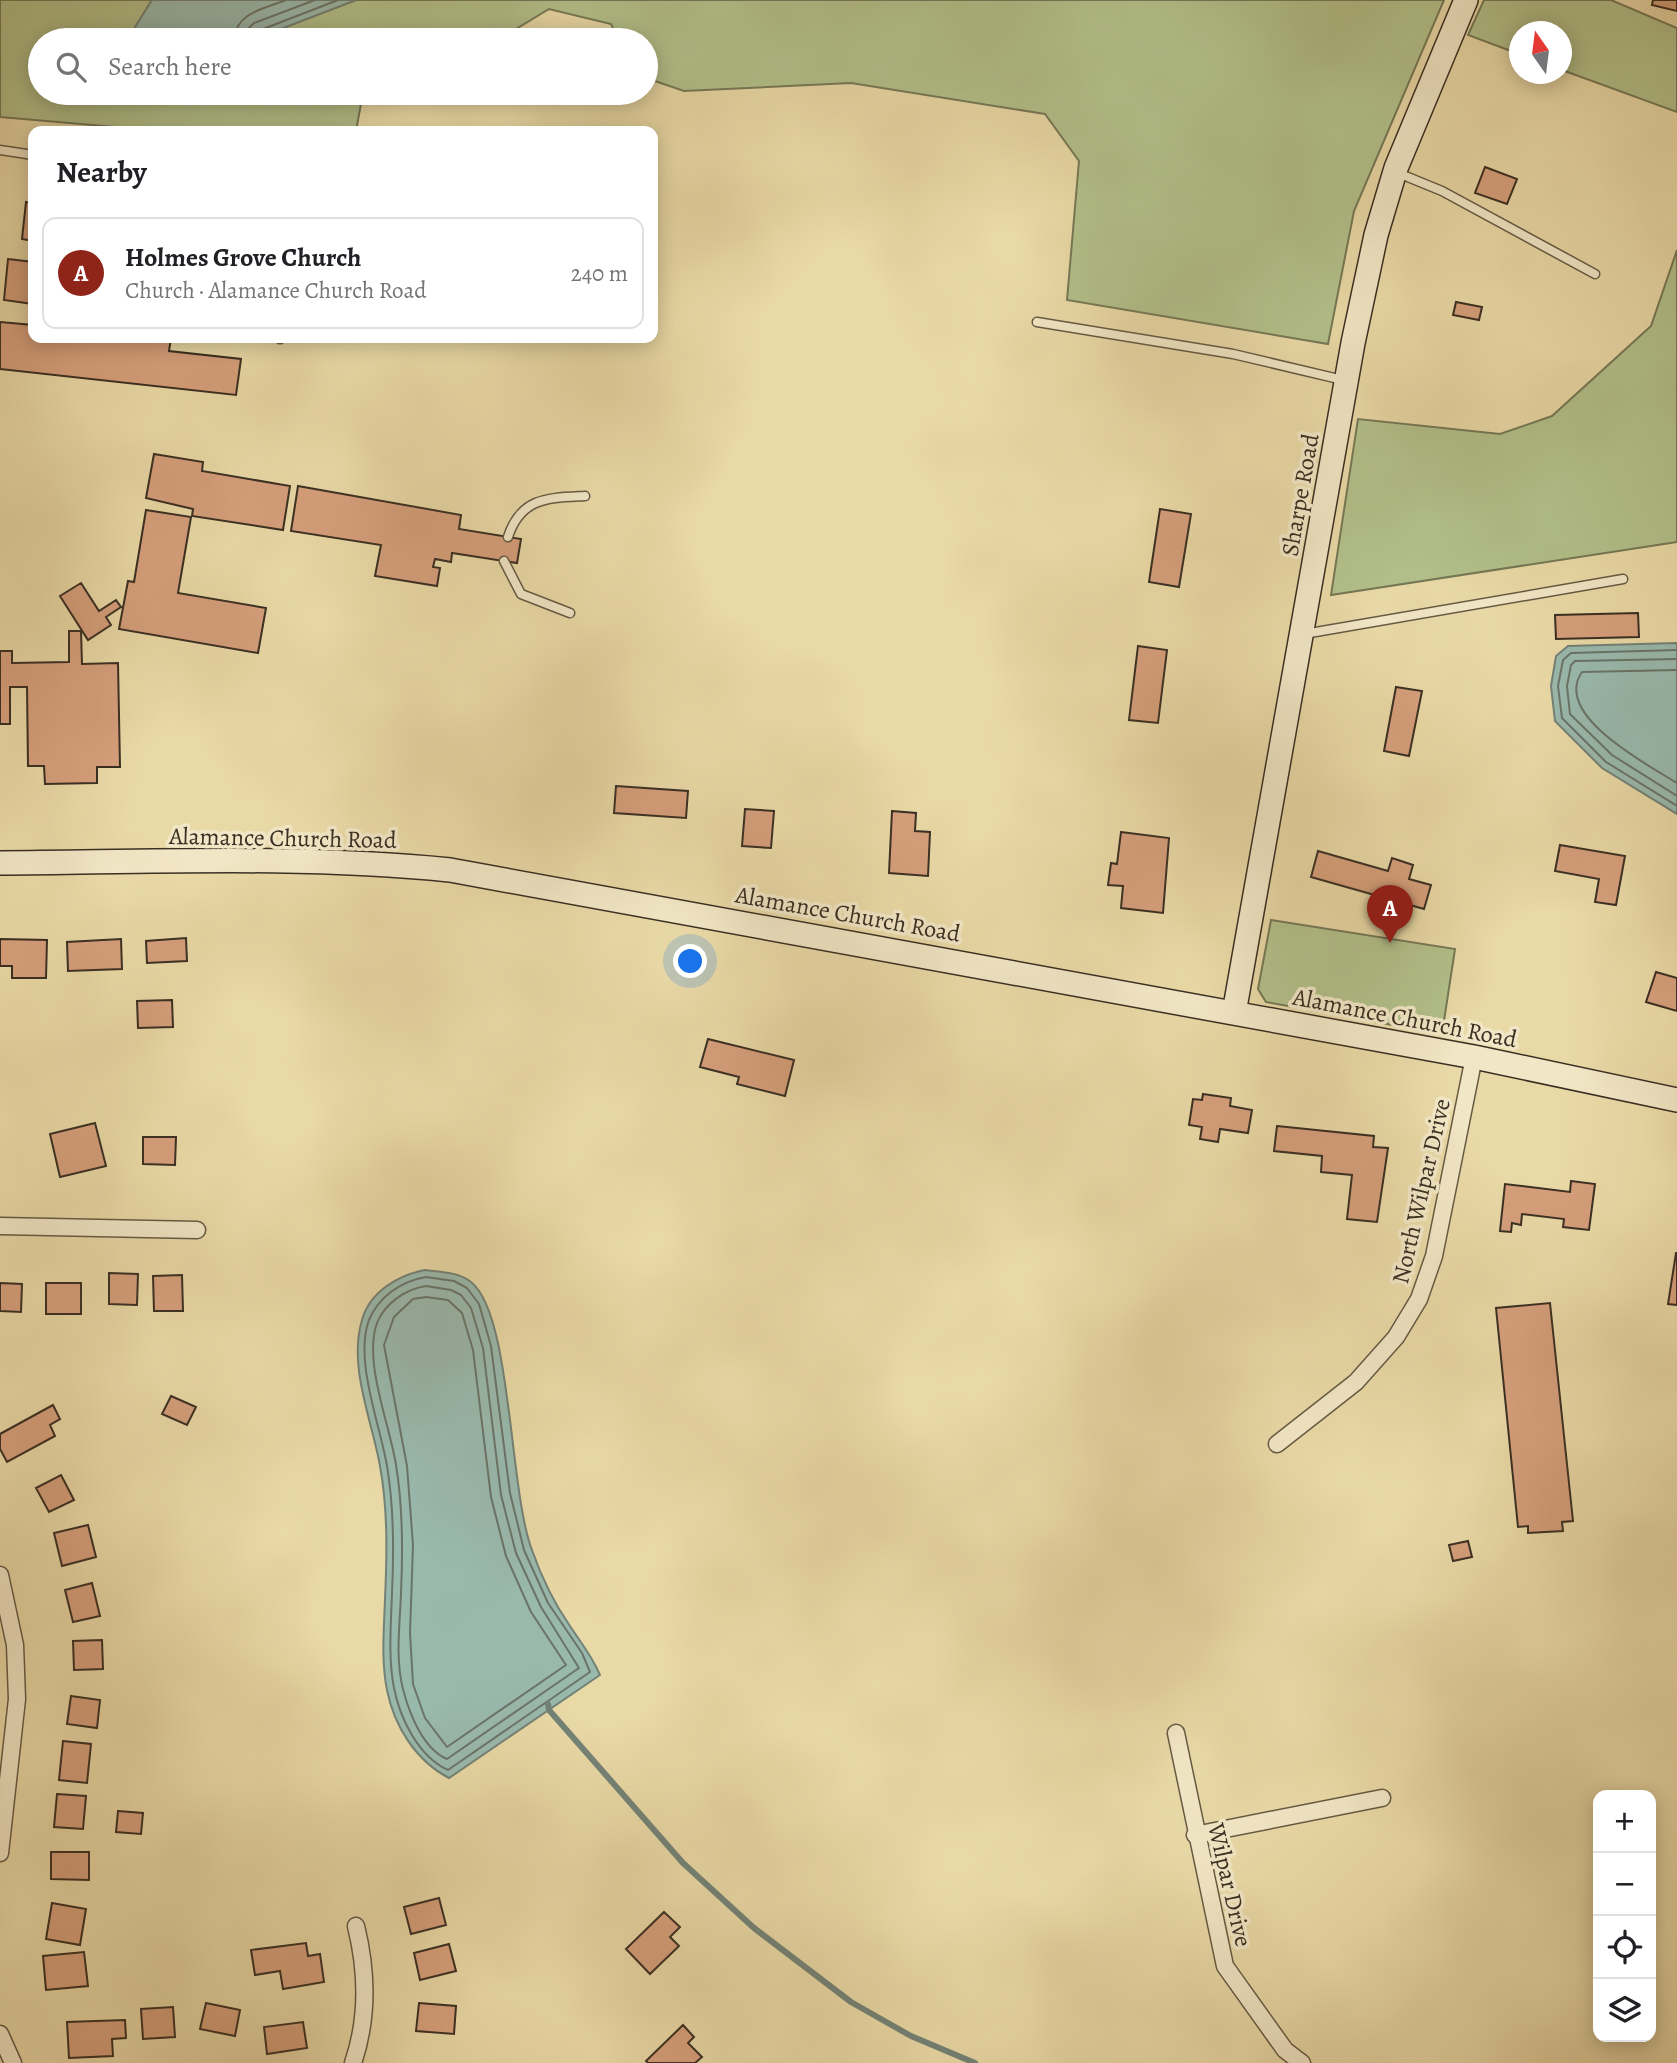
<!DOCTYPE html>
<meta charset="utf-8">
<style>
:root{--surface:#fff;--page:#f2f2f2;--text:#202124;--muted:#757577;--line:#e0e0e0;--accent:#8f2418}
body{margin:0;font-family:Alegreya,serif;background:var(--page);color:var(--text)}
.controls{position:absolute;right:21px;bottom:21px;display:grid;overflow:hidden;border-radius:14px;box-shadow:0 4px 18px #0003}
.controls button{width:63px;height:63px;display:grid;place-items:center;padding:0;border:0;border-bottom:2px solid var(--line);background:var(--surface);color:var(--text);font:35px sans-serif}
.compass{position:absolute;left:1509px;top:21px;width:63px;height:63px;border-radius:50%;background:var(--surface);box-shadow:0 4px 18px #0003;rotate:346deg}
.you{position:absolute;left:691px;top:962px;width:24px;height:24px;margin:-18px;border:5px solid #fff;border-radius:50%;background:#1a73e8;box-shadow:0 0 0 10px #1a73e833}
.badge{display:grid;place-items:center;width:46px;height:46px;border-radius:50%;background:var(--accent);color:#fff;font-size:23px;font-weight:700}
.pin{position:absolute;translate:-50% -58px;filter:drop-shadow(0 2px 4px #0008)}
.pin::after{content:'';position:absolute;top:37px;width:24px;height:21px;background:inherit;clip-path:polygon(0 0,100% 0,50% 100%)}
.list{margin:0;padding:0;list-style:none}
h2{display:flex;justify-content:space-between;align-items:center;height:91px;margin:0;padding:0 28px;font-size:30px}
h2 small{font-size:23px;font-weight:400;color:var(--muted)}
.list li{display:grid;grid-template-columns:46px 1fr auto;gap:21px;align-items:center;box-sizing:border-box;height:112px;margin:0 14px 14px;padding:0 14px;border:2px solid var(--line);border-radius:14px}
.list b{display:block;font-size:26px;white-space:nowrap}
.list p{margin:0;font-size:23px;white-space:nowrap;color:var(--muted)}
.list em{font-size:23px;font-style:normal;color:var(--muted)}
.icon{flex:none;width:38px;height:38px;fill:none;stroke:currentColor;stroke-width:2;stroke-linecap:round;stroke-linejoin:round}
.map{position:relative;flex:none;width:1677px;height:2063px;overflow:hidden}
.search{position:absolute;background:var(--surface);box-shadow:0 4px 18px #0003;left:28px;top:28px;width:630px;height:77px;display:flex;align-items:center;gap:18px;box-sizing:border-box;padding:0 24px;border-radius:38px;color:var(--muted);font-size:26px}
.panel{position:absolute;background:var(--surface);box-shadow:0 4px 18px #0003;left:28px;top:126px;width:630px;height:217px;border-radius:14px}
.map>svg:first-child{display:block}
.green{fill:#b2c08a;stroke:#767856;stroke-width:2}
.water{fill:#99b9ad;stroke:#738276;stroke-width:2}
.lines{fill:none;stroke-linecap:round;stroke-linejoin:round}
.shore{stroke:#6a7468;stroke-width:2}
.stream{stroke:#738276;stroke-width:6}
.building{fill:#d59f7b;stroke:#3a2f23;stroke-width:2}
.lane-casing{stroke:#665a44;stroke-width:11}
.street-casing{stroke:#665a44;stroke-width:19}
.secondary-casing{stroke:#3a2f23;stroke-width:26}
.lane{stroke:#f1e6c5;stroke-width:8}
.street{stroke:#f1e6c5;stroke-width:16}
.secondary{stroke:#f1e6c5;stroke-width:23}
.labels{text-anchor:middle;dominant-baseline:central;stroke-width:7;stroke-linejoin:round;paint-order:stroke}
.street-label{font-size:24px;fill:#3a2f23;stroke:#f1e6c5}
</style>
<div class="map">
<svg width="1677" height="2063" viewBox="0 0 1677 2063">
<rect width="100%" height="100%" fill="#e9d9a6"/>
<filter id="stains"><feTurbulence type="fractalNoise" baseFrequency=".00286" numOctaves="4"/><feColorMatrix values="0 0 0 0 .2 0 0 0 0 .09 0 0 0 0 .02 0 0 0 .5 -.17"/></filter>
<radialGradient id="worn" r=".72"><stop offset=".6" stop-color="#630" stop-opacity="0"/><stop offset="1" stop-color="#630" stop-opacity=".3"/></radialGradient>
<path class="green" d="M0 0H152L136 27 138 40H40V93H363L356 131H161L0 117Z
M356 0H1444L1354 211 1328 344 1067 300 1079 161 1045 114 851 83 684 91 646 78V40H619L611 24 549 9 498 40H252Z
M1484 0H1611L1677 28V112L1562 70V32H1520L1519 54 1468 35Z
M1677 250V542L1331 595 1358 419 1500 434 1552 416 1651 326Z
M1271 920 1455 949 1442 1034 1266 1002 1258 989Z"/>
<path class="water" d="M152 0H356L252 40H138L135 27Z
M1677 643V814L1602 768 1555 721 1551 686 1556 656 1568 646Z
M425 1270C441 1272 459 1272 471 1282 512 1314 509 1491 532 1550 541 1576 554 1603 570 1626 581 1643 592 1656 600 1675L449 1778C416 1761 394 1726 387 1690 381 1661 384 1628 385 1599 387 1555 388 1510 380 1466 372 1420 348 1367 362 1320 370 1291 399 1275 425 1270Z"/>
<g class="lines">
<path class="shore" d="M234 40C236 12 264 9 286 0
M245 40 247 30 254 23 315 0
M254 40 258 31 338 0
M1677 650 1571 653 1563 660 1558 686 1562 718 1606 762 1677 806
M1677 659 1575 661 1571 665 1567 686 1570 714 1612 755 1677 796
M1677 670 1582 672C1552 715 1648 765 1677 783
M426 1277 454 1281 467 1288 479 1304 491 1346 510 1493 524 1550 548 1603 582 1653 590 1672 448 1770C419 1757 400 1719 394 1688 388 1658 391 1624 392 1593 394 1551 394 1507 387 1466 380 1424 354 1360 369 1320 379 1296 402 1281 426 1277Z
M426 1286 451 1290 461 1295 471 1308 483 1348 501 1495 516 1553 541 1607 579 1668 447 1759C423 1749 409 1713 403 1689 395 1659 400 1623 401 1593 403 1550 403 1507 396 1465 390 1425 363 1362 377 1323 385 1303 406 1289 426 1286Z
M426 1297 448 1300 462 1313 473 1350 491 1497 506 1556 531 1612 566 1665 447 1747 425 1718 413 1684 410 1633 413 1545 407 1466 384 1345 394 1317 413 1299Z"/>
<path class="stream" d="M548 1704 549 1710 683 1863 754 1928 851 2002 911 2036 975 2063"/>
</g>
<path class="building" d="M1653 0H1677V11L1652 5Z
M1485 167 1517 179 1507 204 1475 193Z
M26 202 33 203V241L22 239Z
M8 259 33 262V304L4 300Z
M1456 302 1482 307 1479 320 1453 315Z
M0 322 33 325V338H171L169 351 241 359 236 395 0 369Z
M154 454 203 462 202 471 290 486 283 530 192 516 193 509 146 498Z
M298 486 461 515 459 529 521 539 517 563 452 553 451 562 435 559 433 567 440 568 437 586 375 576 381 545 291 531Z
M1160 509 1191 514 1179 587 1149 582Z
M146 510 191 517 178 593 266 608 258 653 119 629 128 581 134 582Z
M81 583 99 611 116 600 121 607 106 617 111 625 88 640 60 596Z
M1638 613 1639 637 1556 639 1555 615Z
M69 631H81L82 664 118 663 120 767H97V783L45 784 44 766H28L27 687H10V724H0V651H12V663L69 662Z
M1138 646 1167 650 1158 723 1129 720Z
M1396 687 1422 691 1409 756 1384 751Z
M616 786 688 791 686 818 614 813Z
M745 809 774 811 771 848 742 846Z
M892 811 916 813 915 831 930 832 928 876 889 873Z
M1121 832 1169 838 1163 913 1121 908 1123 886 1108 885 1111 863 1117 864Z
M1560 845 1625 856 1616 905 1595 902 1599 879 1555 871Z
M1318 851 1388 871 1392 858 1413 865 1409 879 1431 885 1424 909 1311 877Z
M186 938 187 961 147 963 146 941Z
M0 939 47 940 46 978H12V966H0Z
M121 939 122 969 68 971 67 942Z
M1656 972 1677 978V1011L1646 1002Z
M172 1000 173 1027 138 1028 137 1001Z
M708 1039 794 1060 785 1096 737 1084 739 1077 700 1067Z
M1203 1094 1231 1098 1230 1106 1252 1110 1248 1133 1220 1129 1218 1142 1200 1139 1202 1127 1189 1125 1193 1099 1202 1100Z
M95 1123 106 1166 60 1177 50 1134Z
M1277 1126 1374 1136 1373 1147 1388 1148 1377 1222 1347 1219 1352 1175 1321 1172 1322 1156 1274 1151Z
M143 1137H176L175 1165 143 1164Z
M1571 1181 1595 1184 1589 1230 1563 1227 1564 1219 1522 1214 1521 1225 1512 1223 1511 1232 1500 1231 1505 1184 1570 1192Z
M1676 1253H1677V1305L1668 1304Z
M109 1273 138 1274 137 1305 109 1304Z
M182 1275 183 1311H154L153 1276Z
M0 1283 22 1284 21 1312 0 1311Z
M46 1283H81V1314H46Z
M1550 1303 1573 1521 1562 1522 1563 1531 1528 1533V1526L1518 1527 1496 1308Z
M171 1396 196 1407 187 1425 162 1414Z
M53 1405 60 1419 50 1425 55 1436 7 1462 0 1449V1434Z
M61 1475 74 1500 49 1512 36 1488Z
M88 1525 96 1557 62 1566 54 1533Z
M1468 1541 1472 1557 1453 1561 1449 1545Z
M92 1583 100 1616 73 1622 65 1590Z
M102 1640 103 1669 74 1670 73 1641Z
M71 1696 100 1700 97 1728 67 1724Z
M63 1741 91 1744 87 1783 59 1780Z
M57 1794 86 1796 83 1829 54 1827Z
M118 1811 143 1813 141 1834 116 1832Z
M51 1852H89V1880L51 1879Z
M439 1898 446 1925 411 1934 404 1907Z
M52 1903 86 1909 80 1945 46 1939Z
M664 1912 680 1927 670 1937 679 1946 650 1974 626 1949Z
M306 1943 308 1956 320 1954 324 1982 283 1989 280 1971 255 1975 251 1950Z
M449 1944 456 1971 420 1980 414 1953Z
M84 1952 88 1986 46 1990 43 1956Z
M206 2003 240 2010 235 2036 200 2029Z
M419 2003 456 2006 454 2034 416 2031Z
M173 2007 175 2037 143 2039 141 2009Z
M125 2020 126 2038 112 2039 113 2056 69 2058 67 2022Z
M303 2022 307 2048 267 2054 264 2027Z
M683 2025 694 2037 688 2043 702 2057 695 2063H648L646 2061Z"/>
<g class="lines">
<defs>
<path id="lane" d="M0 150 33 155
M1398 173 1442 191 1595 274
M1037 322 1233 354 1343 380
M280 339V338
M508 537C521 497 548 498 585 496
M504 561 521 594 570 613
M1304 634 1623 579"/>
<path id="street" d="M0 1226 197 1230
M1277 1444 1356 1382 1396 1337 1419 1299 1434 1256 1474 1057
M0 1575 15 1645 17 1699 0 1853
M1176 1733 1225 1966 1285 2050 1302 2063
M1195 1835 1382 1798
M0 2034 13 2063
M353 2063C368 2019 367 1971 356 1926"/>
<path id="secondary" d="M0 863C150 862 301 855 450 870L1474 1057 1677 1100
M1234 1013 1353 343 1376 235 1396 168 1466 0"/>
</defs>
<use href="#lane" class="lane-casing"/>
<use href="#street" class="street-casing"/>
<use href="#secondary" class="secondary-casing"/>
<use href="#lane" class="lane"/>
<use href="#street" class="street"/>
<use href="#secondary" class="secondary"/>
</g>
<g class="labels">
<g class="street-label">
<text transform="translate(1300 495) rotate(-80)">Sharpe Road</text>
<text transform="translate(283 838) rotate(1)">Alamance Church Road</text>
<text transform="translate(848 914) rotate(10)">Alamance Church Road</text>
<text transform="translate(1405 1018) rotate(11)">Alamance Church Road</text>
<text transform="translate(1421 1191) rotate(-77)">North Wilpar Drive</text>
<text transform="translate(1230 1885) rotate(77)">Wilpar Drive</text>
</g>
</g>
<rect width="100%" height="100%" filter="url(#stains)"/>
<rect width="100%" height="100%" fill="url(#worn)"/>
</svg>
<div class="controls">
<button>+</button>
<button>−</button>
<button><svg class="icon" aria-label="locate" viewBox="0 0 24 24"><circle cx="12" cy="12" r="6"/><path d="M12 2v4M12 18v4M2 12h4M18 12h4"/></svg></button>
<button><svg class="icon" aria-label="layers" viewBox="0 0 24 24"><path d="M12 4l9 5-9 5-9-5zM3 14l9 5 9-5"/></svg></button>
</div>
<svg class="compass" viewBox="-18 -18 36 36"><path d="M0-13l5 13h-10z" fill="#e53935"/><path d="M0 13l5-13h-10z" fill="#757577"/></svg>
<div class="you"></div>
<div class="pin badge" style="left:1390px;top:943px">A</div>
<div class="search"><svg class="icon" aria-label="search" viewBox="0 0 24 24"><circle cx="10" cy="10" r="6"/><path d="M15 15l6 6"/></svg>Search here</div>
<section class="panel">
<h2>Nearby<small></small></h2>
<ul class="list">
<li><span class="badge">A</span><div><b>Holmes Grove Church</b><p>Church · Alamance Church Road</p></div><em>240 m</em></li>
</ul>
</section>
</div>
